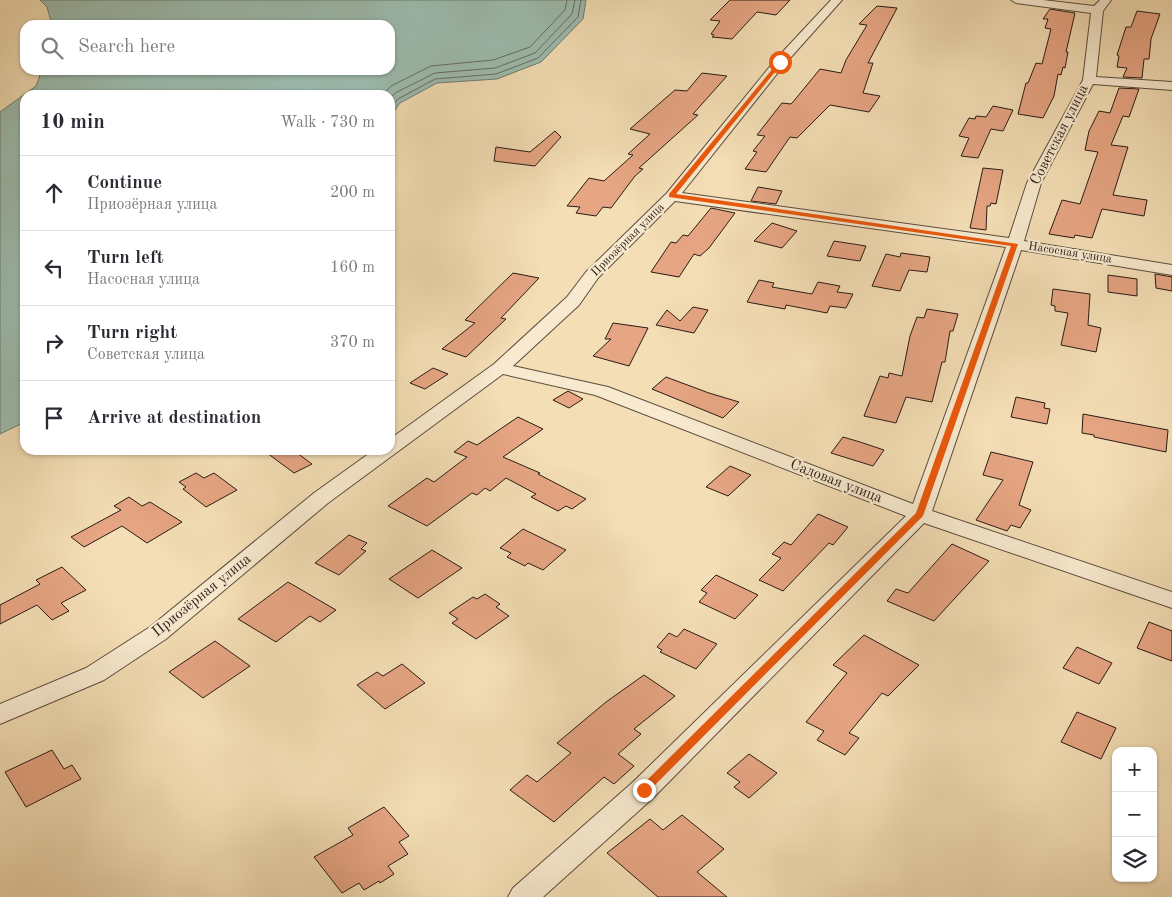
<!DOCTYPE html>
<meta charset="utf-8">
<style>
:root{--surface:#fff;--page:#f2f2f3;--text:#2b2b33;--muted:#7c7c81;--line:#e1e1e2}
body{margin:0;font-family:"Old Standard TT",serif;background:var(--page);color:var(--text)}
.controls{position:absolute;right:15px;bottom:15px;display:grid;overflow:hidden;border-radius:10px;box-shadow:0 1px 4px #0004}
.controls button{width:45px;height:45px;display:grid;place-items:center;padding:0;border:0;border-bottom:1px solid var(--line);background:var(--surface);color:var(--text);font:25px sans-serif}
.stop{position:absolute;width:15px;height:15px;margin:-11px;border:4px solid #ea580c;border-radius:50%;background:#fff}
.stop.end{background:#ea580c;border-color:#fff;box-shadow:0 1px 5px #0008}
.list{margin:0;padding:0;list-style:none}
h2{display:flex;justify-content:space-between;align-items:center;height:65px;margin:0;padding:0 20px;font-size:21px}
h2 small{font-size:16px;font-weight:400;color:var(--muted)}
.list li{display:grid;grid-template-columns:32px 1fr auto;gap:15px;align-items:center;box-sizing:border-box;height:75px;padding:0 20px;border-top:1px solid var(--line)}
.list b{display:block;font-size:19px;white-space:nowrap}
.list p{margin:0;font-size:16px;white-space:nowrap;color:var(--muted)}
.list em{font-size:16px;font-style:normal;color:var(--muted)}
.icon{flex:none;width:28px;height:28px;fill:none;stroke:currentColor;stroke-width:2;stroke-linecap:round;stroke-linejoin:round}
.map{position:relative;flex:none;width:1172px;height:897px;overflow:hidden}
.search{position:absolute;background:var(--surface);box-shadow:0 1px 4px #0004;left:20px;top:20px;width:375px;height:55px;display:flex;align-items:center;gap:12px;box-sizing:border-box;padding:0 18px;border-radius:15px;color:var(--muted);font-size:19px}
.panel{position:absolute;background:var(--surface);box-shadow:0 1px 4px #0004;left:20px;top:90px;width:375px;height:365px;border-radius:15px}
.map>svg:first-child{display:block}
.water{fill:#9cbcaf;stroke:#6e7c72}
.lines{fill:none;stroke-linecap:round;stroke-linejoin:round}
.shore{stroke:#636c62;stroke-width:1}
.building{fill:#e6a583;stroke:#2a1b16}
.minor-casing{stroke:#5c4c3e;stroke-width:2}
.minor{fill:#f8eacf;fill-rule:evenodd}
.route{fill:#ea580c}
.labels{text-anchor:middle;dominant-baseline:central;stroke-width:4.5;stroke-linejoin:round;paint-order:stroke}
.far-street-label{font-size:12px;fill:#2a1b16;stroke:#f8eacf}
.street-label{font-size:15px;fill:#2a1b16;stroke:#f8eacf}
</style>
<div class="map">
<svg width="1172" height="897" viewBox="0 0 1172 897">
<rect width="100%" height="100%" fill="#f4deb5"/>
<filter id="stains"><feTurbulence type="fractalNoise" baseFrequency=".004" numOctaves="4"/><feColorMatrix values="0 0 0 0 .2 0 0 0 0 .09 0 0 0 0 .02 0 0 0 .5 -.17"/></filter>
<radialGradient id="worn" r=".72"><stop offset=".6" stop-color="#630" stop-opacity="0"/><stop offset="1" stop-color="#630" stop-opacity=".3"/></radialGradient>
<path class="water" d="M40 0H586L583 19 541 62 497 79 437 83 400 103 390 117V95H25V422L0 434V112L36 86 42 70H390V25H52L47 7Z"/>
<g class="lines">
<path class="shore" d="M383 95 391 86 431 66 493 60 530 47 565 10 567 0
M390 98 395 93 435 73 495 68 535 53 572 14 575 0
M390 108 398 99 435 79 496 74 538 58 578 17 581 0"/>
</g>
<path class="building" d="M730 0H790L776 15 757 12 732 39 712 37 714 35 711 34 720 21 710 20Z
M877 6 897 8 868 63H873L863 93 880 96 869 112 830 105 797 138 790 137 766 172 745 169 757 152 753 151 765 136 757 135 782 103 791 104 793 102 820 69 841 73 846 60 867 25 859 24Z
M1050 9 1075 13 1066 52H1068L1065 68 1063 67 1061 75 1058 74 1054 96 1043 118 1018 114 1026 83H1028L1036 63 1042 64 1051 29 1045 28 1048 19H1043Z
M1137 11 1160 14 1151 39 1149 59H1144L1142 78 1123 77 1127 68 1117 67 1119 56 1117 55 1126 27H1131Z
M702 73 727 76 693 114 698 115 639 168 643 169 635 176 611 208 603 207 596 216 576 213 580 207 567 206 589 178 604 181 633 155 628 154 650 134 630 129 675 90 687 91Z
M1119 88 1139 89 1129 117 1123 116 1111 145 1128 147 1113 195 1147 200 1144 216 1102 209 1092 238 1075 235 1074 238 1049 234 1062 200 1080 204 1098 152 1085 150 1089 131 1099 111 1110 113Z
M993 106 1013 110 1003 131 991 129 978 158 961 156 969 138 959 136 969 118 975 119 976 116 986 117Z
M555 131 561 137 535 166 494 161 496 147 530 152Z
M983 168 1003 170 996 204 991 203 990 206H987L986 230 970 228Z
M758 187 782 191 776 204 751 201Z
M711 208 735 213 709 248 700 256 694 254 679 277 651 272 671 242 676 243 683 235 688 236Z
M772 223 797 231 782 248 754 241Z
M834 241 866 246 860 261 827 256Z
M901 253 930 257 927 272 909 270 900 291 872 286 886 254 900 257Z
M513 273 539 278 501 318 506 319 466 357 442 349 475 323 465 320Z
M1155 274 1172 277V291L1156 288Z
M1108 275 1137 279V296L1108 292Z
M759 280 774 283 772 287 812 294 818 282 840 286 837 292 853 294 846 308 830 306 827 313 786 305 785 309 747 302Z
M1053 289 1090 294 1088 325 1101 328 1096 352 1061 345 1068 313 1055 311V306L1051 305Z
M693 307 708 310 694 333 656 325 667 310 680 321Z
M927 309 958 314 953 331H950L945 362H942L932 402 906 397 896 423 864 416 880 376 888 378 889 373 902 376 910 336 917 317 924 318Z
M613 323 648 328 629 366 593 356 611 339H605Z
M433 368 448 374 425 389 410 383Z
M666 377 709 393 739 402 723 418 652 389Z
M568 391 583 399 569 408 553 400Z
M1016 397 1045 403 1044 408 1050 409 1047 424 1011 417Z
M1083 414 1168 430 1166 452 1094 437V435L1082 433Z
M518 417 543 429 503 457 540 473 538 474 586 499 572 509 566 506 558 511 531 497 536 494 506 478 490 491 485 488 477 495 472 493 427 526 388 506 427 478 434 482 467 457 454 452 468 441 477 445Z
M843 437 860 442 884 450 873 466 831 453Z
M263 450H293L312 464 294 473Z
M991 452 1033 462 1019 505 1031 510 1020 528 1011 525 1007 531 976 520 1003 480 983 475Z
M730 466 751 475 728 496 706 487Z
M196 473 204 478 214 473 237 490 206 507 183 489 186 487 179 482Z
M129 497 142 506 150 502 182 522 147 543 122 526 84 547 71 537 121 510 114 506Z
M818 514 848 527 833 545 829 543 783 591 759 580 781 558 772 554 784 542 791 545Z
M523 529 566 550 543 570 528 563 525 566 507 557 511 553 500 548Z
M349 535 367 543 361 549 366 551 339 575 315 563Z
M952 544 989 561 934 621 887 601 896 589 908 593Z
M432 550 462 568 418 598 389 579Z
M62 567 86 590 61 603 69 611 52 620 37 605 0 624V605L40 584 36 580Z
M716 575 758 595 735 619 699 602 707 593 701 590Z
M288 582 336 610 320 622 310 616 276 642 238 619Z
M485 594 500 604 496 607 509 616 476 639 452 623 458 619 449 613 473 597 477 599Z
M1149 622 1172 631V661L1137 648Z
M684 629 717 644 696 669 660 652 662 650 657 647 669 633 677 637Z
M864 635 919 665 888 696 882 693 849 733 859 738 845 755 817 740 824 731 806 722 847 673 833 665Z
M215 641 250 666 203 698 169 672Z
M1077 647 1112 663 1099 684 1063 668Z
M402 664 425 683 385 709 357 685 377 672 383 676Z
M644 675 675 696 634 729 641 734 618 754 634 766 614 784 604 777 554 822 510 790 527 775 537 782 571 753 557 743 606 702Z
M1077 712 1116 728 1101 759 1061 742Z
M52 750 64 769 72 765 81 779 26 807 5 772Z
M749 754 777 773 749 798 734 787 740 782 727 773Z
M384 807 409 836 399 842 408 854 388 866 394 874 380 883 379 881 364 890 359 883 342 893 314 857 353 835 348 828Z
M682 815 724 849 697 872 727 897H658L607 853 650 819 663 830Z"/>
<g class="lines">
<defs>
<path id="minor" d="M831 0H842L784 65 682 193 1009 238 1027 183 1083 80 1091 13 1016 3 1011 0H1043L1094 6 1100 0H1111L1103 11 1096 77 1172 82V90L1093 84 1041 183 1024 241 1172 265V275L1021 250 932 511 1172 592V608L924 523 653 798 543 897H508L513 888 633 782 906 516 595 395 503 374 328 503 166 639 104 680 0 724V704L86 668 150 627 314 493 374 450H390V439L494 364 567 297 586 272 667 193 776 59ZM675 201 1006 247 913 504 608 387 513 366 579 305 598 278Z"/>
</defs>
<use href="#minor" class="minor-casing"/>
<use href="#minor" class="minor"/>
</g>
<path class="route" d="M779 61 783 62 676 194 1018 244 923 516 647 793 644 794 638 790 640 787 916 513 1011 246 669 197V194Z"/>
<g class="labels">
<g class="far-street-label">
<text transform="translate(628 240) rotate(-45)">Приозёрная улица</text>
<text transform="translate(1070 253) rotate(9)">Насосная улица</text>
</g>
<g class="street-label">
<text transform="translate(1060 135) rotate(-63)">Советская улица</text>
<text transform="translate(836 482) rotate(21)">Садовая улица</text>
<text transform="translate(202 596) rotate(-39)">Приозёрная улица</text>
</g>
</g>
<rect width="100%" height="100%" filter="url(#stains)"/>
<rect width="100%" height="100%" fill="url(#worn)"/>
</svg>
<div class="controls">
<button>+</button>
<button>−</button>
<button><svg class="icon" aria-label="layers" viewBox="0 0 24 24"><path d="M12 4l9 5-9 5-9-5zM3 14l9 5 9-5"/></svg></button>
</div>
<div class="stop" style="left:780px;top:62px"></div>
<div class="stop end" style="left:644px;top:790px"></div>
<div class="search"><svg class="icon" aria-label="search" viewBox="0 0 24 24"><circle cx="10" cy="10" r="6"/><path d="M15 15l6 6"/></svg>Search here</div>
<section class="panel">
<h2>10 min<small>Walk · 730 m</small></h2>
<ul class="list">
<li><svg class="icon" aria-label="ahead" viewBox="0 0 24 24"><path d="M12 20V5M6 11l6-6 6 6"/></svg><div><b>Continue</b><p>Приозёрная улица</p></div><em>200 m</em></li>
<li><svg class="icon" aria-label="left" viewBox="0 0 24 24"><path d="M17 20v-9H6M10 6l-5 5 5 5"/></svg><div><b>Turn left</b><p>Насосная улица</p></div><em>160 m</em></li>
<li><svg class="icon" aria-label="right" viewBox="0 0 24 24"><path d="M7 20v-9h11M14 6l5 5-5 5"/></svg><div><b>Turn right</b><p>Советская улица</p></div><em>370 m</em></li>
<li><svg class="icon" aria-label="arrive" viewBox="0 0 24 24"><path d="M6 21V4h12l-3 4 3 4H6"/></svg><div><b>Arrive at destination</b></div></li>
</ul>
</section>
</div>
